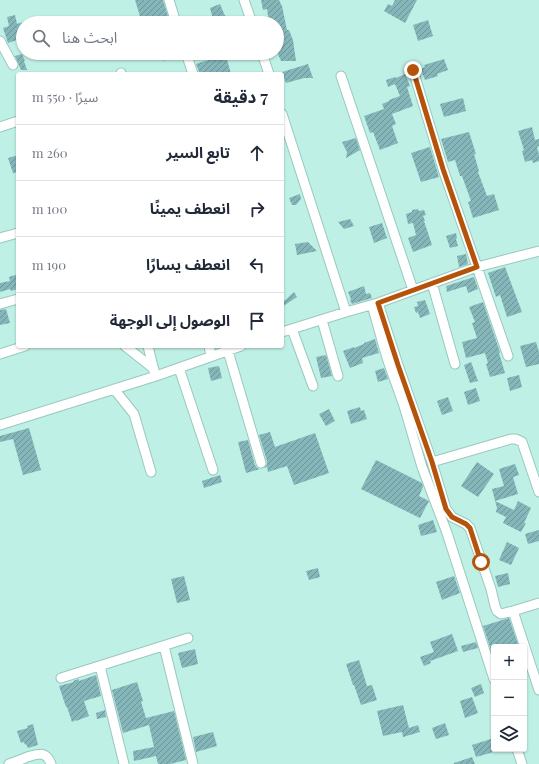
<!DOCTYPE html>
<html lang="ar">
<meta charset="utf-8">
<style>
:root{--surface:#fff;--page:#f2f2f3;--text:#1f2937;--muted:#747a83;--line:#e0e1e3}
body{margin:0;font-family:"Playfair Display","Noto Sans Arabic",serif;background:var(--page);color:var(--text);direction:rtl}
.controls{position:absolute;right:12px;bottom:12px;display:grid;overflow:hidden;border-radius:4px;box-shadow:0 1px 3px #0004}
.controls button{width:36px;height:36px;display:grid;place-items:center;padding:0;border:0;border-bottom:1px solid var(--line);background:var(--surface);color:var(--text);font:20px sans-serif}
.stop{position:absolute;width:12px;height:12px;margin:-9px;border:3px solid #b45309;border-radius:50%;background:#fff}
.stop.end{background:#b45309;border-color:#fff;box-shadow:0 1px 4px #0008}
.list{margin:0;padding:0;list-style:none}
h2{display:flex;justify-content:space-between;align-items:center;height:52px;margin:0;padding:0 16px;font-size:17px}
h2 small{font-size:13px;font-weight:400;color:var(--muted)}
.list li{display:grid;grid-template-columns:26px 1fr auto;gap:12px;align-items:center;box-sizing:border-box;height:56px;padding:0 16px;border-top:1px solid var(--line)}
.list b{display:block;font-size:15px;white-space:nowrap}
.list em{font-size:13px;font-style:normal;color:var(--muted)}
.icon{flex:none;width:22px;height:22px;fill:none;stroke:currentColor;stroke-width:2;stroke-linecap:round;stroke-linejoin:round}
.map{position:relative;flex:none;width:539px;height:764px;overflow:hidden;direction:ltr}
.search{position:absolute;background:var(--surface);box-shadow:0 1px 3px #0004;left:16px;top:16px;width:268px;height:44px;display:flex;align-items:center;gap:10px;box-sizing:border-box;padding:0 14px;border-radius:22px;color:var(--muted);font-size:15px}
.panel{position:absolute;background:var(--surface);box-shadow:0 1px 3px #0004;left:16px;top:72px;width:268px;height:276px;border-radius:4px;direction:rtl}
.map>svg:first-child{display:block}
.building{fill:url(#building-hatch)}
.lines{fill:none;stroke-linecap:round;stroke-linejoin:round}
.street-casing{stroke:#98c8be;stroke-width:11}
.street{stroke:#fff;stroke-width:9}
.route{stroke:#b45309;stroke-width:5}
</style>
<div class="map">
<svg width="539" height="764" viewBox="0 0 539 764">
<defs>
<pattern id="building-hatch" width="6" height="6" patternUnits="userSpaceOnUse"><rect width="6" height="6" fill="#85b7ba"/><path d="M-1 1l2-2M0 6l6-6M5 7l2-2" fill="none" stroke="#6c9597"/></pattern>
</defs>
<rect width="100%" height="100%" fill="#bff0e5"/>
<path class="building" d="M135 0H163L168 16 146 23H142Z
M261 0H279L282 6 287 30H289L293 40 296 61H281L277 52V23H269L267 9 263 10Z
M395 0H417L405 23 384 11 388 4 392 6Z
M220 4 228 23H214L210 8Z
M15 15 17 24 23 22V38L8 43 3 28 9 26 7 17Z
M428 20 433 36 418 41 413 25Z
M162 53H180L163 61Z
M22 54 25 61H24L27 70H21L15 56Z
M226 56 231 74H200L196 64 205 61Z
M444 59 448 70 437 74 438 76 425 80 421 69 425 67 424 65Z
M308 64 313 78H304L286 83 282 72Z
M405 74 410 86 407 87 413 106 392 114 396 124 392 126 398 143 380 150 373 132 370 133 364 116 384 109 382 104 389 101V100L400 96 395 84 388 87 386 80 395 77 396 78Z
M463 98 466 111 444 117 440 104Z
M532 127 535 140 539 139V146L537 147 539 155V161L533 163 532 160 525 162 522 151 524 150 518 131Z
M469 132 476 154H474L479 171 478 172 487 196 494 194 499 210 473 218 468 202 471 201 462 176H460L455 160 448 162 441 139Z
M356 138 360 150 346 158 347 152 342 142Z
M430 147 439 177 421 182 411 153Z
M18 155V172L13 173 8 158Z
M300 194 301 199 296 205H292L289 198Z
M418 209 419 211 424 210 426 215 423 216 425 221H424L432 245 413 252 408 238 416 235 413 223 408 224 406 214 412 212V210Z
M350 219 354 226 344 229 338 222Z
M382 223 387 238 374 243 369 227Z
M456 233 457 238 456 239 458 246 450 248 446 236Z
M308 242 317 251 297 255 295 244Z
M466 254 468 264 459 267 457 256Z
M505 267 522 312 507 317 500 295 496 297 488 273Z
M18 274V289L11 291 10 289 0 292V283L10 281 9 277Z
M474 277 478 289 468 293 466 286 447 292 446 286Z
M364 286 366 294 370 293 372 298 352 304 350 300 351 299 348 292Z
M294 292 297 297 282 307V303Z
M425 300 430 314 420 318 418 312 416 313 414 307 418 306 417 302Z
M483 302 500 352 499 353 505 373 490 377 486 364 488 363 485 353 466 358 462 342 477 338 472 323 475 322 469 307Z
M6 309 10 323 0 325V310Z
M375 339 379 353 362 358 363 363 350 368 343 351 354 347V348L364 344V343Z
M536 342 539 352V364L526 367 520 346Z
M326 355 332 376 321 378 316 357Z
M471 362 478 381 470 383 464 365Z
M219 366 222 378 211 381 208 368Z
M384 368 388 379 378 382 375 371Z
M519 375 522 387 510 391 507 378Z
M476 388 480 401 468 405 464 392Z
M448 397 453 411 442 415 437 401Z
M360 407 361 411 364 410 367 419 351 424 347 411Z
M329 409 335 421 326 426 319 414Z
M29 428 41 470 23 475 13 439 0 442V436Z
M270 432 275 447 315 433 329 473 294 485 287 466 268 472 267 467 264 468 267 465V461L259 435Z
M248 440 255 465 257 468 260 469 246 473 238 442Z
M376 460 422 483 423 487 419 496 429 501 420 518 361 489Z
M477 462 494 474 478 497 461 486Z
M515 464 519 475 513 477 518 494 495 501 514 510 518 501 531 508 524 523H526L521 532 503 523 506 517 496 512 497 508 492 489 504 486 499 469Z
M220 475 222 482 204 488 202 481Z
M433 520 437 532 421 536 418 525Z
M539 530V541L528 544 525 534Z
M507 542 519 548 511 565 499 560Z
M318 568 320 577 309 580 306 571Z
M508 573 510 584 498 587 495 576Z
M184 576 190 600 177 603 171 579Z
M454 576 460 593 442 600 436 582Z
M509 618 519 647H494V659L483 626Z
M452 634 458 651 430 661 431 663 424 666 420 657 434 652 430 642Z
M476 642 478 648 463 652 461 646Z
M195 649 198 664 182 668 178 653Z
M359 660 367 686 372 685 377 700 361 705 354 685H353L346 664Z
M96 675 101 696 84 701 89 716 76 721V720L72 722 67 707H66L59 686 74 682 73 681 79 679V681Z
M137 682 143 701 141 702 146 718 174 711 186 760 170 764H158L156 756 134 761 133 751 154 747 149 725 123 733 112 690Z
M481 684 484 693 475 697 471 688Z
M472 697 478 713 465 718 460 701Z
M403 705 409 728 418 725 420 732 403 737 402 732 383 736 377 711Z
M105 710 106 717 97 719 96 713Z
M445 723 449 735 436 739 432 728Z
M33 724 38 745 28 748 26 744 25 745 24 742 21 743 17 731 28 728 27 726Z
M213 732 217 746 196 752 193 737Z
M494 738V752L476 757 472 745Z
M472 757 475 764H454V763Z"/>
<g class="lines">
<defs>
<path id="street" d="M169 0 176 23
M244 0 252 23
M0 41 13 65
M186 53 193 74
M262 53 269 74
M413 70 443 169 477 267 508 356
M121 73V74
M341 76 413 290
M282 114 346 312
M0 127 18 121
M0 238 18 233
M432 283 455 364
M378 303 398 365 432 462 446 509 452 517 466 524 470 528 491 589 495 606 497 611 501 614 513 611
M0 304 18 299
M372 305 387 358 404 406 422 467 447 533 494 679
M322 320 338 376
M292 329 313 386
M282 332 346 312 378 303 477 267 539 251
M125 346 154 369
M148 346 154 371
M209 346 211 356
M228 351 261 463
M0 354 25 346
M179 368 213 470
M114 389 134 414 151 472
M0 425 156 376 241 346
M432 462 511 439H516L522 442 539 492
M539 603 513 611 539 690
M164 646 193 764
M100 666 124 764
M61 678 188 638
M517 749 522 764
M9 764C15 762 21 760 27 757 38 754 46 750 51 764"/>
</defs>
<use href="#street" class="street-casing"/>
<use href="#street" class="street"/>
</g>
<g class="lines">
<path class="route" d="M413 70 443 169 477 267 378 303 398 365 432 462 446 509 452 517 466 524 470 528 481 562"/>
</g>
</svg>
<div class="controls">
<button>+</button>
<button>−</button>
<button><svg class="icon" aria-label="layers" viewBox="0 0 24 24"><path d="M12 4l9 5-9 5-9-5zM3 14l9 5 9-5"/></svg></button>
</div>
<div class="stop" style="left:481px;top:562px"></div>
<div class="stop end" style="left:413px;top:70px"></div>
<div class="search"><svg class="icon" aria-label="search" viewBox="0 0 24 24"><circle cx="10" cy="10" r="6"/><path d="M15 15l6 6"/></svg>ابحث هنا</div>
<section class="panel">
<h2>7 دقيقة<small>سيرًا · 550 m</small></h2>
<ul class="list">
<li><svg class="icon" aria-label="ahead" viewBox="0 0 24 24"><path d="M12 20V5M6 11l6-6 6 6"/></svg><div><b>تابع السير</b></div><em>260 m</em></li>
<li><svg class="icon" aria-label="right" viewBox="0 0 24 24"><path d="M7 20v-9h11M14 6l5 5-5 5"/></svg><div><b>انعطف يمينًا</b></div><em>100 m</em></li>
<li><svg class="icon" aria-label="left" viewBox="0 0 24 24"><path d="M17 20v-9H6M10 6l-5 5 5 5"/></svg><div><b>انعطف يسارًا</b></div><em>190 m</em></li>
<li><svg class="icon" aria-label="arrive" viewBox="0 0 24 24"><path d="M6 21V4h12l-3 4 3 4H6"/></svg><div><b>الوصول إلى الوجهة</b></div></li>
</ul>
</section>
</div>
